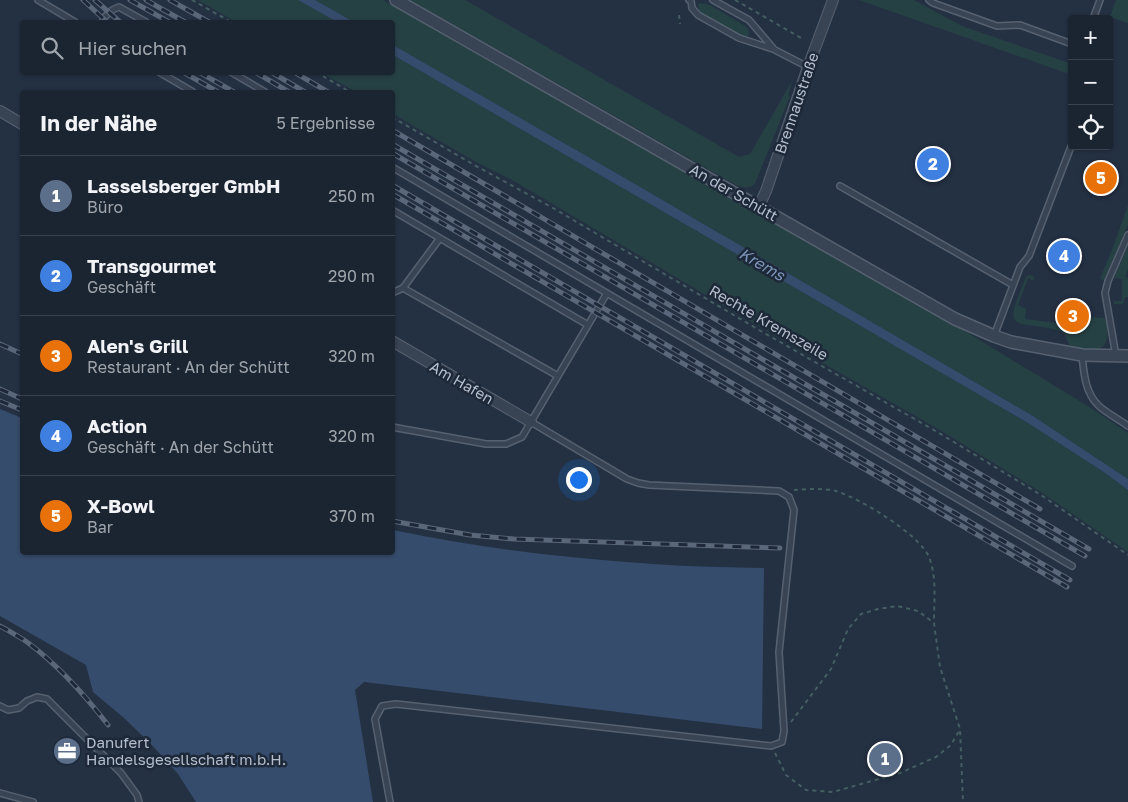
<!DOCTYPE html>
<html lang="de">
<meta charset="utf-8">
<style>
:root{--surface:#1b2532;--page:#28313e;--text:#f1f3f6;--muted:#a0a5ac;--line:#39424d;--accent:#d93025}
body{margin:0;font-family:"Golos Text",sans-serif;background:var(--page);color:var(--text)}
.controls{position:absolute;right:15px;top:15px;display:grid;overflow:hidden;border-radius:5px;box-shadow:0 1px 4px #0004}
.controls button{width:45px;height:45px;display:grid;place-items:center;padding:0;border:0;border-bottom:1px solid var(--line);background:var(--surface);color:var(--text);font:25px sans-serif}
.you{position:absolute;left:578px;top:479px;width:18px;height:18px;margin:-12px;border:4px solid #fff;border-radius:50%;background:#1a73e8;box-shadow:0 0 0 8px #1a73e833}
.badge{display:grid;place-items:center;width:32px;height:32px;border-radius:50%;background:var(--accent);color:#fff;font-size:16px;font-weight:700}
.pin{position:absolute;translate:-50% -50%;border:2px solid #fff;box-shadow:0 1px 5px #0006}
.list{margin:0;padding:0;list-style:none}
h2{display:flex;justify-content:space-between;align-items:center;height:65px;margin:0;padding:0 20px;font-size:21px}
h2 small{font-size:16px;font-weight:400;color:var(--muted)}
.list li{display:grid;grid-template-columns:32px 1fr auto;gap:15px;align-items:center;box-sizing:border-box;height:80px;padding:0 20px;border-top:1px solid var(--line)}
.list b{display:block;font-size:19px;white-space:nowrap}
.list p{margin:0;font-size:16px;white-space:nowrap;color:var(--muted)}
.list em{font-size:16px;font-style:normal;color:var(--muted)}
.icon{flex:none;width:28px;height:28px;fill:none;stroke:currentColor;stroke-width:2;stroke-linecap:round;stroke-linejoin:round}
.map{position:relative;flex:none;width:1128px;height:802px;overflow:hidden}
.search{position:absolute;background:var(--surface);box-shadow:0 1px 4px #0004;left:20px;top:20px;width:375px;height:55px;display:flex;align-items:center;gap:12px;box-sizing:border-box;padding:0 18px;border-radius:5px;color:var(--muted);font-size:19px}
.panel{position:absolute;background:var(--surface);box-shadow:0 1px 4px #0004;left:20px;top:90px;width:375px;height:465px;border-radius:5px}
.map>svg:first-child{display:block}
.green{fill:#264144}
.water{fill:#364c6c}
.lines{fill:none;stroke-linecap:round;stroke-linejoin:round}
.service-casing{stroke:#566170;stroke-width:8}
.minor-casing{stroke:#566170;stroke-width:12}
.tertiary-casing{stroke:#566170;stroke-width:14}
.path{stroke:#445e61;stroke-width:2;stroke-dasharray:4 4;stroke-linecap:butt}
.service{stroke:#384353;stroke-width:5}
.minor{stroke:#384353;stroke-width:10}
.tertiary{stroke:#384353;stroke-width:11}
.rail-casing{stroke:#5a677a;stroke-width:5}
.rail{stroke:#1d2838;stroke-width:3;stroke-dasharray:9;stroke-linecap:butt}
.labels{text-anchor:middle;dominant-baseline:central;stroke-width:5;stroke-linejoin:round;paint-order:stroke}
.street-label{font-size:15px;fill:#b5becd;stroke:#1d2838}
.poi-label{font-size:15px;fill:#b5becd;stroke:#1d2838;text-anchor:start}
.water-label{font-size:16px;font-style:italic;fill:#7a94b7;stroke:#1d2838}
</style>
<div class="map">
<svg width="1128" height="802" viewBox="0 0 1128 802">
<rect width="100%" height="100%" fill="#243143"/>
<path class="green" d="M198 0H298L337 22H236Z
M315 0H383L960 328 1091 408 1128 433V479L1033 416 611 170 393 45 392 22H354Z
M410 0H465L739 157 750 154 792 81 788 95 790 96 755 184C749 189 743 188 736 185Z
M859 0H914L962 26 1072 64V75Z
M1116 0H1128V23L1110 17Z
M701 3 710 5 745 26 748 29 749 35 745 37 740 36 704 15C700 12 698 10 698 4Z
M393 55 1028 423 1105 473 1128 490V552L1041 492 940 430 760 327 514 181 478 163 393 114 392 92H356L322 73 392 72Z
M1128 205V225L1104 280 1100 279 1115 242Z
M1128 246V269L1125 277 1128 278V297H1125L1123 304H1114V301H1122V279L1114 278Z
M1031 275 1034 277 1035 281 1028 278 1018 305 1026 309 1025 319 1080 326 1087 309V316L1088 317 1104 318C1108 324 1110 342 1102 347 1097 351 1088 348 1082 348 1079 348 1074 348 1071 346 1066 343 1068 335 1060 331 1050 327 1032 326 1021 324 1018 322 1016 322 1014 319 1010 312 1023 286 1026 277L1027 276Z"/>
<path class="water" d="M298 0H315L354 22H337Z
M393 45 611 170 1033 416 1128 479V490L1105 473 1028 423 393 55Z
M0 409 22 418V552H392L393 530C478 548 566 558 653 564 690 567 727 567 764 568L762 729 364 682 355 690 373 802H196L178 774 151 744 124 718 93 692 86 665 0 616Z"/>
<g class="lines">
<defs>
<path id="service" d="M38 0 75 22
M689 0 691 1 692 8 698 15 739 38 773 49 808 67
M713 0 749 20 773 48
M929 0 933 3 997 26 1020 25 1072 44
M1093 19 1100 0
M102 22C105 15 112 9 119 7L146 22
M159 72 193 92
M231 72 265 92
M392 167 1072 566
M840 186 1013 285
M392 210 588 325
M403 288 558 376
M392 293 403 288 440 238
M994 336 1020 267 1029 256 1072 144
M1082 356C1084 373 1085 392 1098 405 1106 413 1119 419 1128 426
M1116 356 1105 293 1108 281 1128 235
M392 427 486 444H506L522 437 607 293
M0 706 8 710 19 708 27 701 37 697 47 699 121 773 137 795 139 802
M0 793 33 802
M390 802 375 719 382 706 396 704 771 746 782 742 784 731 779 652 794 510 789 497 779 491 649 485 638 483 627 479 531 422"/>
<path id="minor" d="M0 111 22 124
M759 206 766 191 808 67 833 0
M392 341 531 422"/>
<path id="tertiary" d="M396 0 955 319 994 336 1011 342 1082 355 1128 356"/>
</defs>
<use href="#service" class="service-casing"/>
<use href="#minor" class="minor-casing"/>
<use href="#tertiary" class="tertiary-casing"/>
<path class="path" d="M192 0 231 22
M735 0 801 38
M679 15 680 24
M316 72 350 92
M392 117 476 166 553 208 759 330 939 433 1041 495 1128 555
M794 490C806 489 825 488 836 491 861 499 919 534 929 557 937 578 934 600 934 622
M791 722 831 669 848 629 861 614 878 609 897 606 918 611 934 623 940 667 960 729 963 802
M775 753 786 775 806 790 833 792 900 773 936 757 951 745 959 731"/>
<use href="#service" class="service"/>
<use href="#minor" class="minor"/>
<use href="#tertiary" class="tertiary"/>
<defs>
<path id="rail" d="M83 0 107 22
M95 0 120 22
M130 0 169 22
M146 0 185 22
M170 0 209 22
M183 72 218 92
M199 72 234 92
M255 72 289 92
M271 72 305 92
M294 72 328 92
M392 130 1040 509
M392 144 1089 549
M392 153 1085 556
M392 185 1070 580
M392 194 1067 587
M0 344 22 354
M0 389 22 399
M0 401 22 410
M392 521 470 535 514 539 780 548
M0 626C9 631 18 636 27 642 58 665 84 694 108 725"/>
</defs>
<use href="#rail" class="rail-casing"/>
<use href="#rail" class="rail"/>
</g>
<defs>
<symbol id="office-disc" viewBox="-11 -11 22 22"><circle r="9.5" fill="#5c6f8a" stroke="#1d2838"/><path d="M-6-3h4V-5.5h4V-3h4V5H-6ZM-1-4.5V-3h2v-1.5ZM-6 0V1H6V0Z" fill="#fff"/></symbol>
</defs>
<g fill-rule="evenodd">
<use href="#office-disc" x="51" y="735" width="32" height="32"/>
</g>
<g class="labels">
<g class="street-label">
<text transform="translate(796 103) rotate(-71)">Brennaustraße</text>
<text transform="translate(734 192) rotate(30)">An der Schütt</text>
<text transform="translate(769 322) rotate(30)">Rechte Kremszeile</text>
<text transform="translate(462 382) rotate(30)">Am Hafen</text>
</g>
<g class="poi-label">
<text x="86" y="742">Danufert<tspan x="86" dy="17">Handelsgesellschaft m.b.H.</tspan></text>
</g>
<g class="water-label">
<text transform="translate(762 264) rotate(30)">Krems</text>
</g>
</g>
</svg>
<div class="controls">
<button>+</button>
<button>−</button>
<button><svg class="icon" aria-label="locate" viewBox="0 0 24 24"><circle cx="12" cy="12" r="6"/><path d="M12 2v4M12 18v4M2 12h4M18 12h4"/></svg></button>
</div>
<div class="you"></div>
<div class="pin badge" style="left:885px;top:759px;background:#5c6f8a">1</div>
<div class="pin badge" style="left:933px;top:164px;background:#3f7fe0">2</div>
<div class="pin badge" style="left:1073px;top:316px;background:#e8710a">3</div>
<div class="pin badge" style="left:1064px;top:256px;background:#3f7fe0">4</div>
<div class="pin badge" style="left:1101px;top:178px;background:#e8710a">5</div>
<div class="search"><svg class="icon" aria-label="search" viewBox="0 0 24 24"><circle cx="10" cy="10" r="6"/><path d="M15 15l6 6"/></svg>Hier suchen</div>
<section class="panel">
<h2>In der Nähe<small>5 Ergebnisse</small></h2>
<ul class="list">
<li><span class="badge" style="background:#5c6f8a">1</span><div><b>Lasselsberger GmbH</b><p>Büro</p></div><em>250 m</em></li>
<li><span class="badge" style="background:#3f7fe0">2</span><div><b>Transgourmet</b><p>Geschäft</p></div><em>290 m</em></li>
<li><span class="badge" style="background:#e8710a">3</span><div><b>Alen's Grill</b><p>Restaurant · An der Schütt</p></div><em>320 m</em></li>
<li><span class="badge" style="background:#3f7fe0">4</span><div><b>Action</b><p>Geschäft · An der Schütt</p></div><em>320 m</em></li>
<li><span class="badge" style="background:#e8710a">5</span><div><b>X-Bowl</b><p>Bar</p></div><em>370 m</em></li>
</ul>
</section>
</div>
